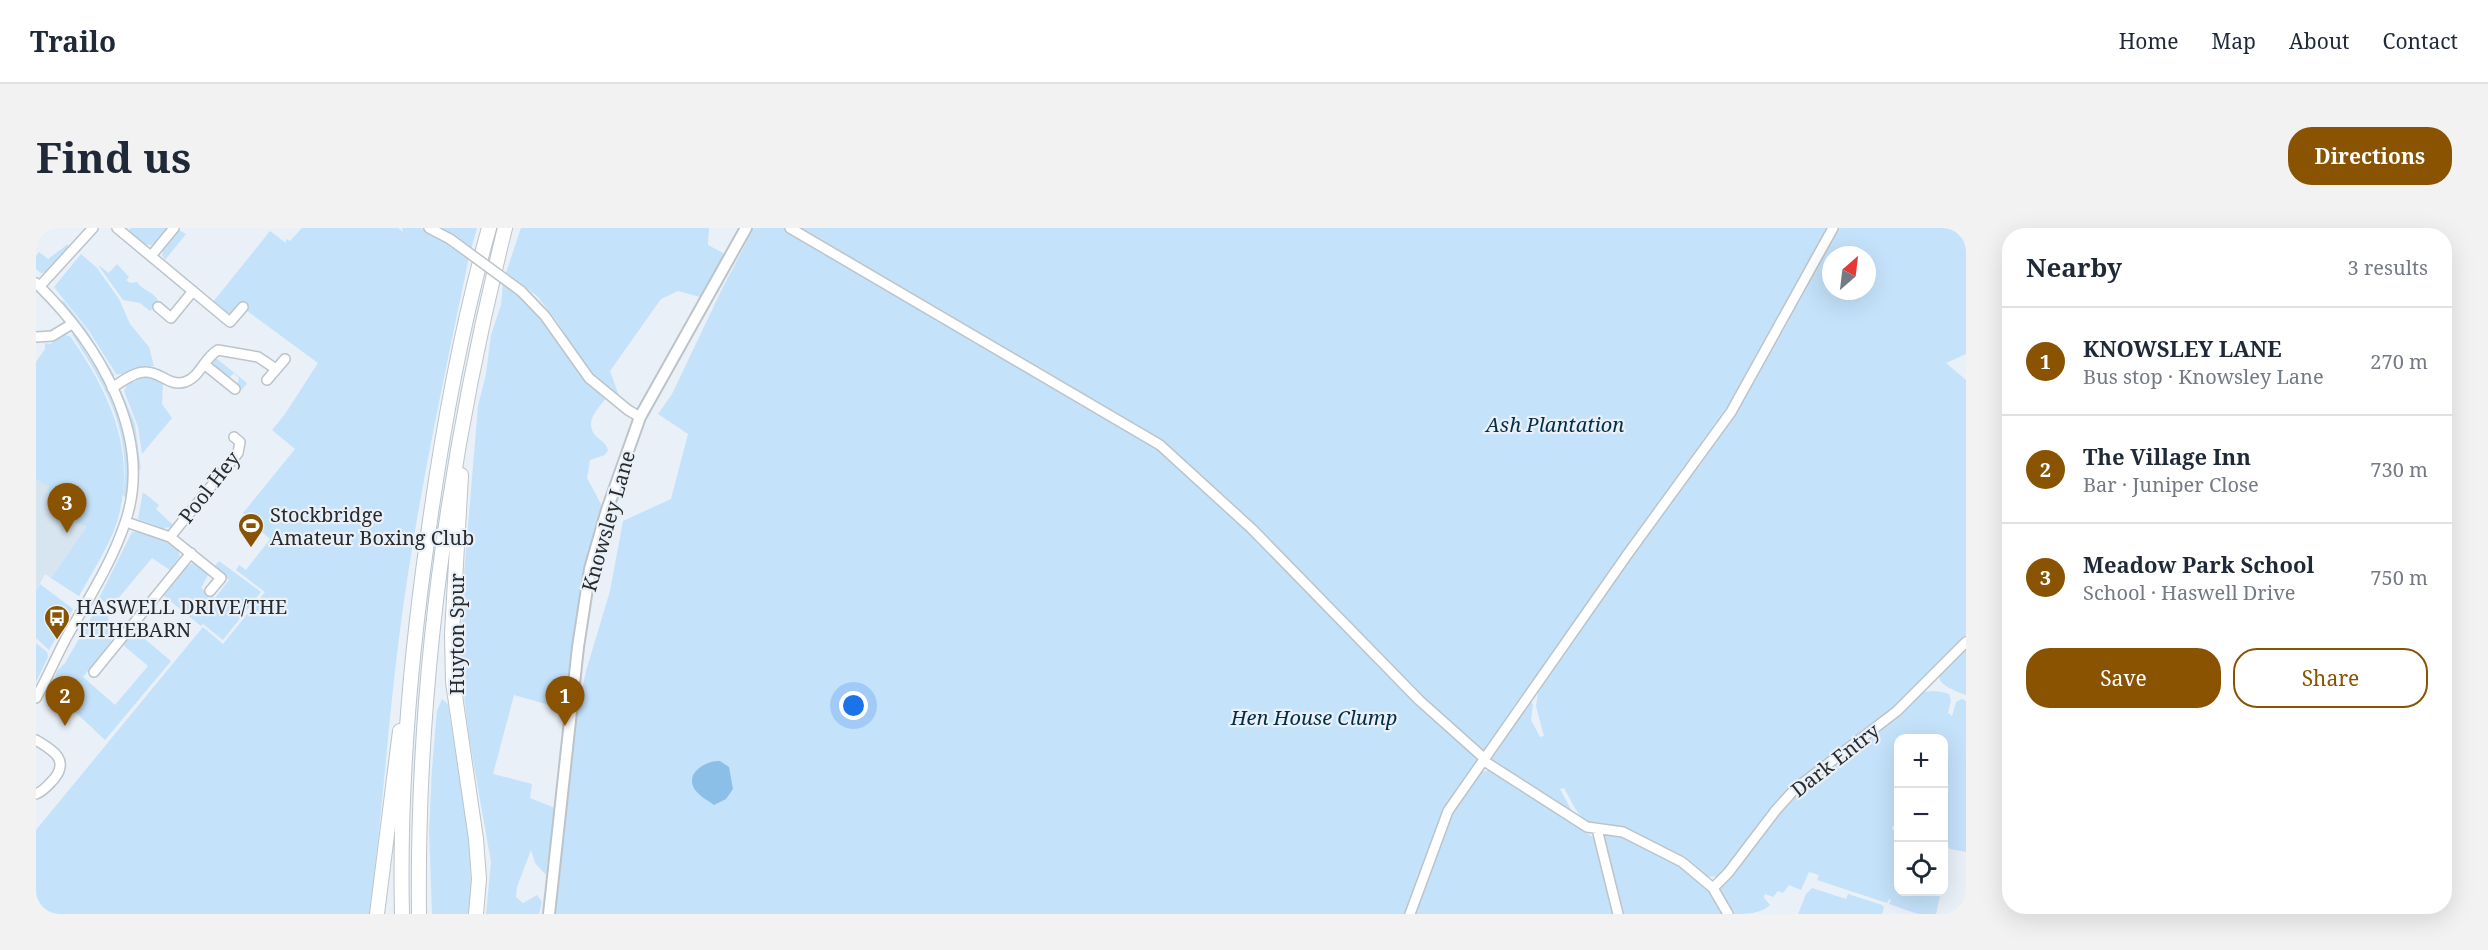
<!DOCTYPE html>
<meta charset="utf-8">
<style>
:root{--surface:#fff;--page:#f2f2f3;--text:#1f2937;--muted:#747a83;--line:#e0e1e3;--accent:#895302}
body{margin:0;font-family:"Noto Serif",serif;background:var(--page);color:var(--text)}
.controls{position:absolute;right:18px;bottom:18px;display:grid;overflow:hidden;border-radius:12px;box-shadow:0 6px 24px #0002}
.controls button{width:54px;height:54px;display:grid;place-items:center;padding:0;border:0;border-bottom:2px solid var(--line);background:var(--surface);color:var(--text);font:30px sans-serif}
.compass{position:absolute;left:1786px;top:18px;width:54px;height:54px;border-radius:50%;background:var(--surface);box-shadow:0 6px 24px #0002;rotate:28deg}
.you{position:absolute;left:818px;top:478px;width:21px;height:21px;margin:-15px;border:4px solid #fff;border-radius:50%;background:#1a73e8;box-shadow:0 0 0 9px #1a73e833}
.badge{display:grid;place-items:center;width:39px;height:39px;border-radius:50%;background:var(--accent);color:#fff;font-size:20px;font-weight:700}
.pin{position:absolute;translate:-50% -50px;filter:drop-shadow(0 2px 3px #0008)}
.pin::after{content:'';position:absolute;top:32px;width:21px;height:18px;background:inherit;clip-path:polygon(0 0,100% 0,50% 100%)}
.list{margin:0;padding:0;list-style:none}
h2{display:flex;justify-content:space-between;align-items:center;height:78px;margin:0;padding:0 24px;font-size:26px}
h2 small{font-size:20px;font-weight:400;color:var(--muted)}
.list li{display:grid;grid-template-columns:39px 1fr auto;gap:18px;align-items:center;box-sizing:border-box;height:108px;padding:0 24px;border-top:2px solid var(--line)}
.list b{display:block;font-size:22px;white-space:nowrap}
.list p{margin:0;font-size:20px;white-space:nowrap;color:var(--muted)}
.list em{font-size:20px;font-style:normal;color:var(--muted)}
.actions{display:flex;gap:12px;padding:18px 24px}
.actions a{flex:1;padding:14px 0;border:2px solid var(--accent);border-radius:24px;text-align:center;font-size:21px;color:var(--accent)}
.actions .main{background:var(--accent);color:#fff}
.icon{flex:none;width:33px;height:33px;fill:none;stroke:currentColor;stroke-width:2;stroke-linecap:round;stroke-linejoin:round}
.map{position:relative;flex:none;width:1930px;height:686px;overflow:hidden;border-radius:24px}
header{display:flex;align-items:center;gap:36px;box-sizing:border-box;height:84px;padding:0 30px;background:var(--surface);border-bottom:2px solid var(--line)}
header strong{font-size:28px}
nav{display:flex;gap:33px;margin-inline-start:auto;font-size:21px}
.intro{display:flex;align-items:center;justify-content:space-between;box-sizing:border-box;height:144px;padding:0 36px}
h1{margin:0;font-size:42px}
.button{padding:15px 27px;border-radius:24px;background:var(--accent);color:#fff;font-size:21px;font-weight:700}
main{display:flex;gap:36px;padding:0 36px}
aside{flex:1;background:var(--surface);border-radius:24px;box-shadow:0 6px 24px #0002}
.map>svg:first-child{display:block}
.built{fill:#d7e5f1}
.green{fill:#c4e2fa;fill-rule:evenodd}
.water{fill:#8bbfe7}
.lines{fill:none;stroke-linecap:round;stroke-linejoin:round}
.minor-casing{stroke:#bcc4ca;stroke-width:12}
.major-casing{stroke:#bcc4ca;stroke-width:14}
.highway-casing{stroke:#bcc4ca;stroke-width:16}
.minor{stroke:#fff;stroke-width:9}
.major{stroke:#fff;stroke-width:10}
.highway{stroke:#fff;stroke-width:14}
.minor-bridge-casing{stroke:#bcc4ca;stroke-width:12;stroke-linecap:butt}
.minor-bridge{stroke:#fff;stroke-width:9}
.labels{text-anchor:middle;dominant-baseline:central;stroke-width:4.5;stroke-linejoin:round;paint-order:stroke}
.park-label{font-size:20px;font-style:italic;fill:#022d48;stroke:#e9f0f7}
.street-label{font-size:20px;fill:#282b2d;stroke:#e9f0f7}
.poi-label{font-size:20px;fill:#282b2d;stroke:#e9f0f7;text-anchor:start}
</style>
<header>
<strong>Trailo</strong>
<nav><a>Home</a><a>Map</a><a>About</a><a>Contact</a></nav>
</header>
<div class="intro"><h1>Find us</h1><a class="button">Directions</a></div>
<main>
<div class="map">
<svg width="1930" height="686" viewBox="0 0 1930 686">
<rect width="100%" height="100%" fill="#e9f0f7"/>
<path class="built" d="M0 251 13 259 12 273 74 311 43 368 9 346 0 363Z"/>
<path class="green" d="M95 0H134C115 22 115 22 92 3Z
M266 0H362L367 4 366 0H385L412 14 433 29C407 155 379 282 363 410 351 502 346 594 333 686H0V602L167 399 187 416 229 364 200 342 203 337 210 342 234 311 221 300 223 297 207 285 259 221 236 202 249 186 282 135 210 82 192 85 177 74 234 3 250 15V11L254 13Z
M399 0H441L435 22Z
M485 0H673L672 17 689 26 664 69 642 63 625 71 574 143 583 168 550 139 520 92 501 68 470 45Z
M718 0H750L971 129 978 130 760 0H1794L1695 179 1616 287 1593 328 1585 331 1476 487 1480 489 1492 472 1497 476 1495 492 1504 509 1508 508 1500 478 1503 458 1594 327 1698 185 1800 0H1930V126L1910 135 1930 152V411L1873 468 1874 473C1887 462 1896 461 1913 466L1915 472 1912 485 1916 488 1920 474 1926 471 1930 473V624L1914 621 1908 615V511H1862V592L1860 598 1862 600 1857 598 1856 601 1862 604V664H1905L1900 686H1882L1853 676 1855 672 1853 671 1851 675 1781 652 1783 647 1773 644 1765 662 1753 657 1747 665 1742 663 1737 669 1729 666 1728 670 1734 677C1725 686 1709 686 1696 686L1685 669 1684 658 1709 624 1710 616C1699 633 1687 657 1664 646L1662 651 1681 670 1690 686H1376L1414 583 1412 578 1401 601 1371 686H519L540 490 550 443 574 363 587 293 635 271 652 206 622 186 636 166 686 61ZM1795 27H1831V63H1795ZM1207 290 1366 454 1443 523 1449 525 1455 519 1457 521 1451 534 1457 538 1455 542 1445 544 1436 557 1428 555 1443 533 1442 528C1358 454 1285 370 1204 293ZM1476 549 1493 561 1492 564 1496 567H1503L1538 587 1524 561 1528 560C1541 583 1543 595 1571 600L1573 604C1560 613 1570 636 1573 650L1570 651 1557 609 1476 555Z
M143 2 150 6 129 32 126 27 127 22Z
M32 16 33 20 10 44 5 45 0 41V28L3 24 12 31Z
M45 26 61 40 83 71 94 96 113 119 118 138C104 138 93 148 80 146L53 103 18 59Z
M81 36 93 49 90 52 94 55 101 54C106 62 120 65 123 74L125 73 134 81 122 75 114 83 104 75 87 72 62 37 73 45Z
M467 55 499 82 552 157 570 170C562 181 547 194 560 208 565 213 569 214 572 222L569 227 554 232 551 250 566 278C548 345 538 413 531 482L478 467 457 546 496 556 494 570 519 580 510 647 499 635 495 622 481 659 480 669 487 675 501 667 506 674 503 686H450L455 634 433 509 424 435 427 358 442 178 450 146 455 107 465 77Z
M28 73 50 101 79 148 74 147 41 94 25 74Z
M35 105C43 111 48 122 54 131 81 172 99 220 90 270L87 267C96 201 69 157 35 105Z
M28 107 34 108C73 164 102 224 81 294 73 319 56 344 43 368L15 350 51 299C29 288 10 287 13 259L0 251V134L9 121V115L14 116Z
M180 130 211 155 206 162 201 157 203 150 198 145 194 149C186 149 179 140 176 135Z
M110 148 118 149 127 155 126 176 136 190 106 226 102 199 88 163 91 157Z
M85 162 99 196 105 242 102 239 96 198 85 167Z
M107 264 123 277 120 281 137 297 136 299 126 300 102 291Z
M96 304C111 304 140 311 144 328L134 342 116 330 75 379 63 370Z
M183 333 225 364 187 412 167 396 165 398 128 368 151 338 157 335 173 345 165 360 179 370 193 352 178 339Z
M4 356 37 381 13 422 0 410V363Z
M62 378 69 382 71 380 75 414 47 449 79 477 112 438 87 417 96 406 100 408 104 407 135 433 69 512 15 461 21 443 29 435Z
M0 415 11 424 12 429 0 454Z
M1930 419V467C1885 451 1905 443 1930 419Z
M406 471 412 476C422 546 439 615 434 686H396L393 601 396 541 401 483Z
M1776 660 1810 671 1812 666 1846 677 1848 680 1846 686H1762L1770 666Z"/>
<path class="water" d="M684 533 693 539 697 561 690 571 678 577C671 572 660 566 657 558 651 543 672 532 684 533Z"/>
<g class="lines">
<defs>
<path id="minor" d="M81 0 194 94 207 79
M393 0 414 11
M754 0 1124 217 1216 301 1383 472 1449 531
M115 28 138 0
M0 55C61 114 119 207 89 295 76 334 53 370 33 405 21 426 12 449 0 470
M4 58 57 0
M485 63 509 88 553 150 592 182 604 189
M122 79 135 90 157 63
M0 109 16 108 36 96
M168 136 199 161
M231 152 249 131
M76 160C85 154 98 144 109 144 124 143 133 159 149 154 164 149 168 130 182 122L222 129 240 141
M90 294 134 309 185 350 174 363
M134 309 202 225 204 214 198 209
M58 444 155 325
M0 512C16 522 34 531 18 551 12 557 8 563 0 566
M1448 533 1551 599 1587 604 1646 634 1677 660 1692 686
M1561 601 1582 686
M1677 660 1692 645 1740 582 1759 561 1861 483 1930 414
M1374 686 1412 583 1591 327 1695 184 1797 0"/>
<path id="major" d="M513 686 542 419 554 341 571 282 604 189 710 0"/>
<path id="highway" d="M425 247 416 406 417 454 440 611 443 651 440 686
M341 686 364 503
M366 686C363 559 374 432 392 307 406 204 425 100 453 0
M383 686C380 453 413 225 469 0"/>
</defs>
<use href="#minor" class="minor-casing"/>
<use href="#major" class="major-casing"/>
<use href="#highway" class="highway-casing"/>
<use href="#minor" class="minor"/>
<use href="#major" class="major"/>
<use href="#highway" class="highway"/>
<defs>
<path id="minor-bridge" d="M414 11 485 63"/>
</defs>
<use href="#minor-bridge" class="minor-bridge-casing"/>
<use href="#minor-bridge" class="minor-bridge"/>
</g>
<defs>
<symbol id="stadium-pin" viewBox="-11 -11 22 30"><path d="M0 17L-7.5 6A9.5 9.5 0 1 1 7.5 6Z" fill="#895302" stroke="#e9f0f7"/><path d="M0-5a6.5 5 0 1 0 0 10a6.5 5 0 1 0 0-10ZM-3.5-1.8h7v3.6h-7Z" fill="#fff"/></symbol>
<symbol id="bus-pin" viewBox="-11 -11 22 30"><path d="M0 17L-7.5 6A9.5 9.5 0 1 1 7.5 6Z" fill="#895302" stroke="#e9f0f7"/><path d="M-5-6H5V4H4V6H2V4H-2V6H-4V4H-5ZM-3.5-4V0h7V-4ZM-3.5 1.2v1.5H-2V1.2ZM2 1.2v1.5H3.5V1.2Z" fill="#fff"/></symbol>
</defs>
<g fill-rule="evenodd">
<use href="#stadium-pin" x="200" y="283" width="30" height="40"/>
<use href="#bus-pin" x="6" y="375" width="30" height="40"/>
</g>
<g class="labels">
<g class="park-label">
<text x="1519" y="196">Ash Plantation</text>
<text x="1278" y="489">Hen House Clump</text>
</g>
<g class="street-label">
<text transform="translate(173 259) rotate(-52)">Pool Hey</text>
<text transform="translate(572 293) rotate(-74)">Knowsley Lane</text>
<text transform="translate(420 406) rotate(-90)">Huyton Spur</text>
<text transform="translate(1799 532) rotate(-38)">Dark Entry</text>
</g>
<g class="poi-label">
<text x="234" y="286">Stockbridge<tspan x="234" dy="23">Amateur Boxing Club</tspan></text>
<text x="40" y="378">HASWELL DRIVE/THE<tspan x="40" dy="23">TITHEBARN</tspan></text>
</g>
</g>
</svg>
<div class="controls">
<button>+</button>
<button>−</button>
<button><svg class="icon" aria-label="locate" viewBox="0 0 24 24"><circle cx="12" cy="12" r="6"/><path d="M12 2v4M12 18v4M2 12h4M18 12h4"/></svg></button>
</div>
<svg class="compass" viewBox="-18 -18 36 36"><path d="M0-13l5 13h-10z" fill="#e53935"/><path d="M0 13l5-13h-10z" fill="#747a83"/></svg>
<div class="you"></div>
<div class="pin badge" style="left:529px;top:498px">1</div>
<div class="pin badge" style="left:29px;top:498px">2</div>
<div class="pin badge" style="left:31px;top:305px">3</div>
</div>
<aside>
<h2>Nearby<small>3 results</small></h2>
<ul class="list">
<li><span class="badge">1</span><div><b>KNOWSLEY LANE</b><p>Bus stop · Knowsley Lane</p></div><em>270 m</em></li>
<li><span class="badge">2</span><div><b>The Village Inn</b><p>Bar · Juniper Close</p></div><em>730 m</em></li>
<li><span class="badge">3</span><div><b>Meadow Park School</b><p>School · Haswell Drive</p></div><em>750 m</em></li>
</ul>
<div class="actions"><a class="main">Save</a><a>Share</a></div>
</aside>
</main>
